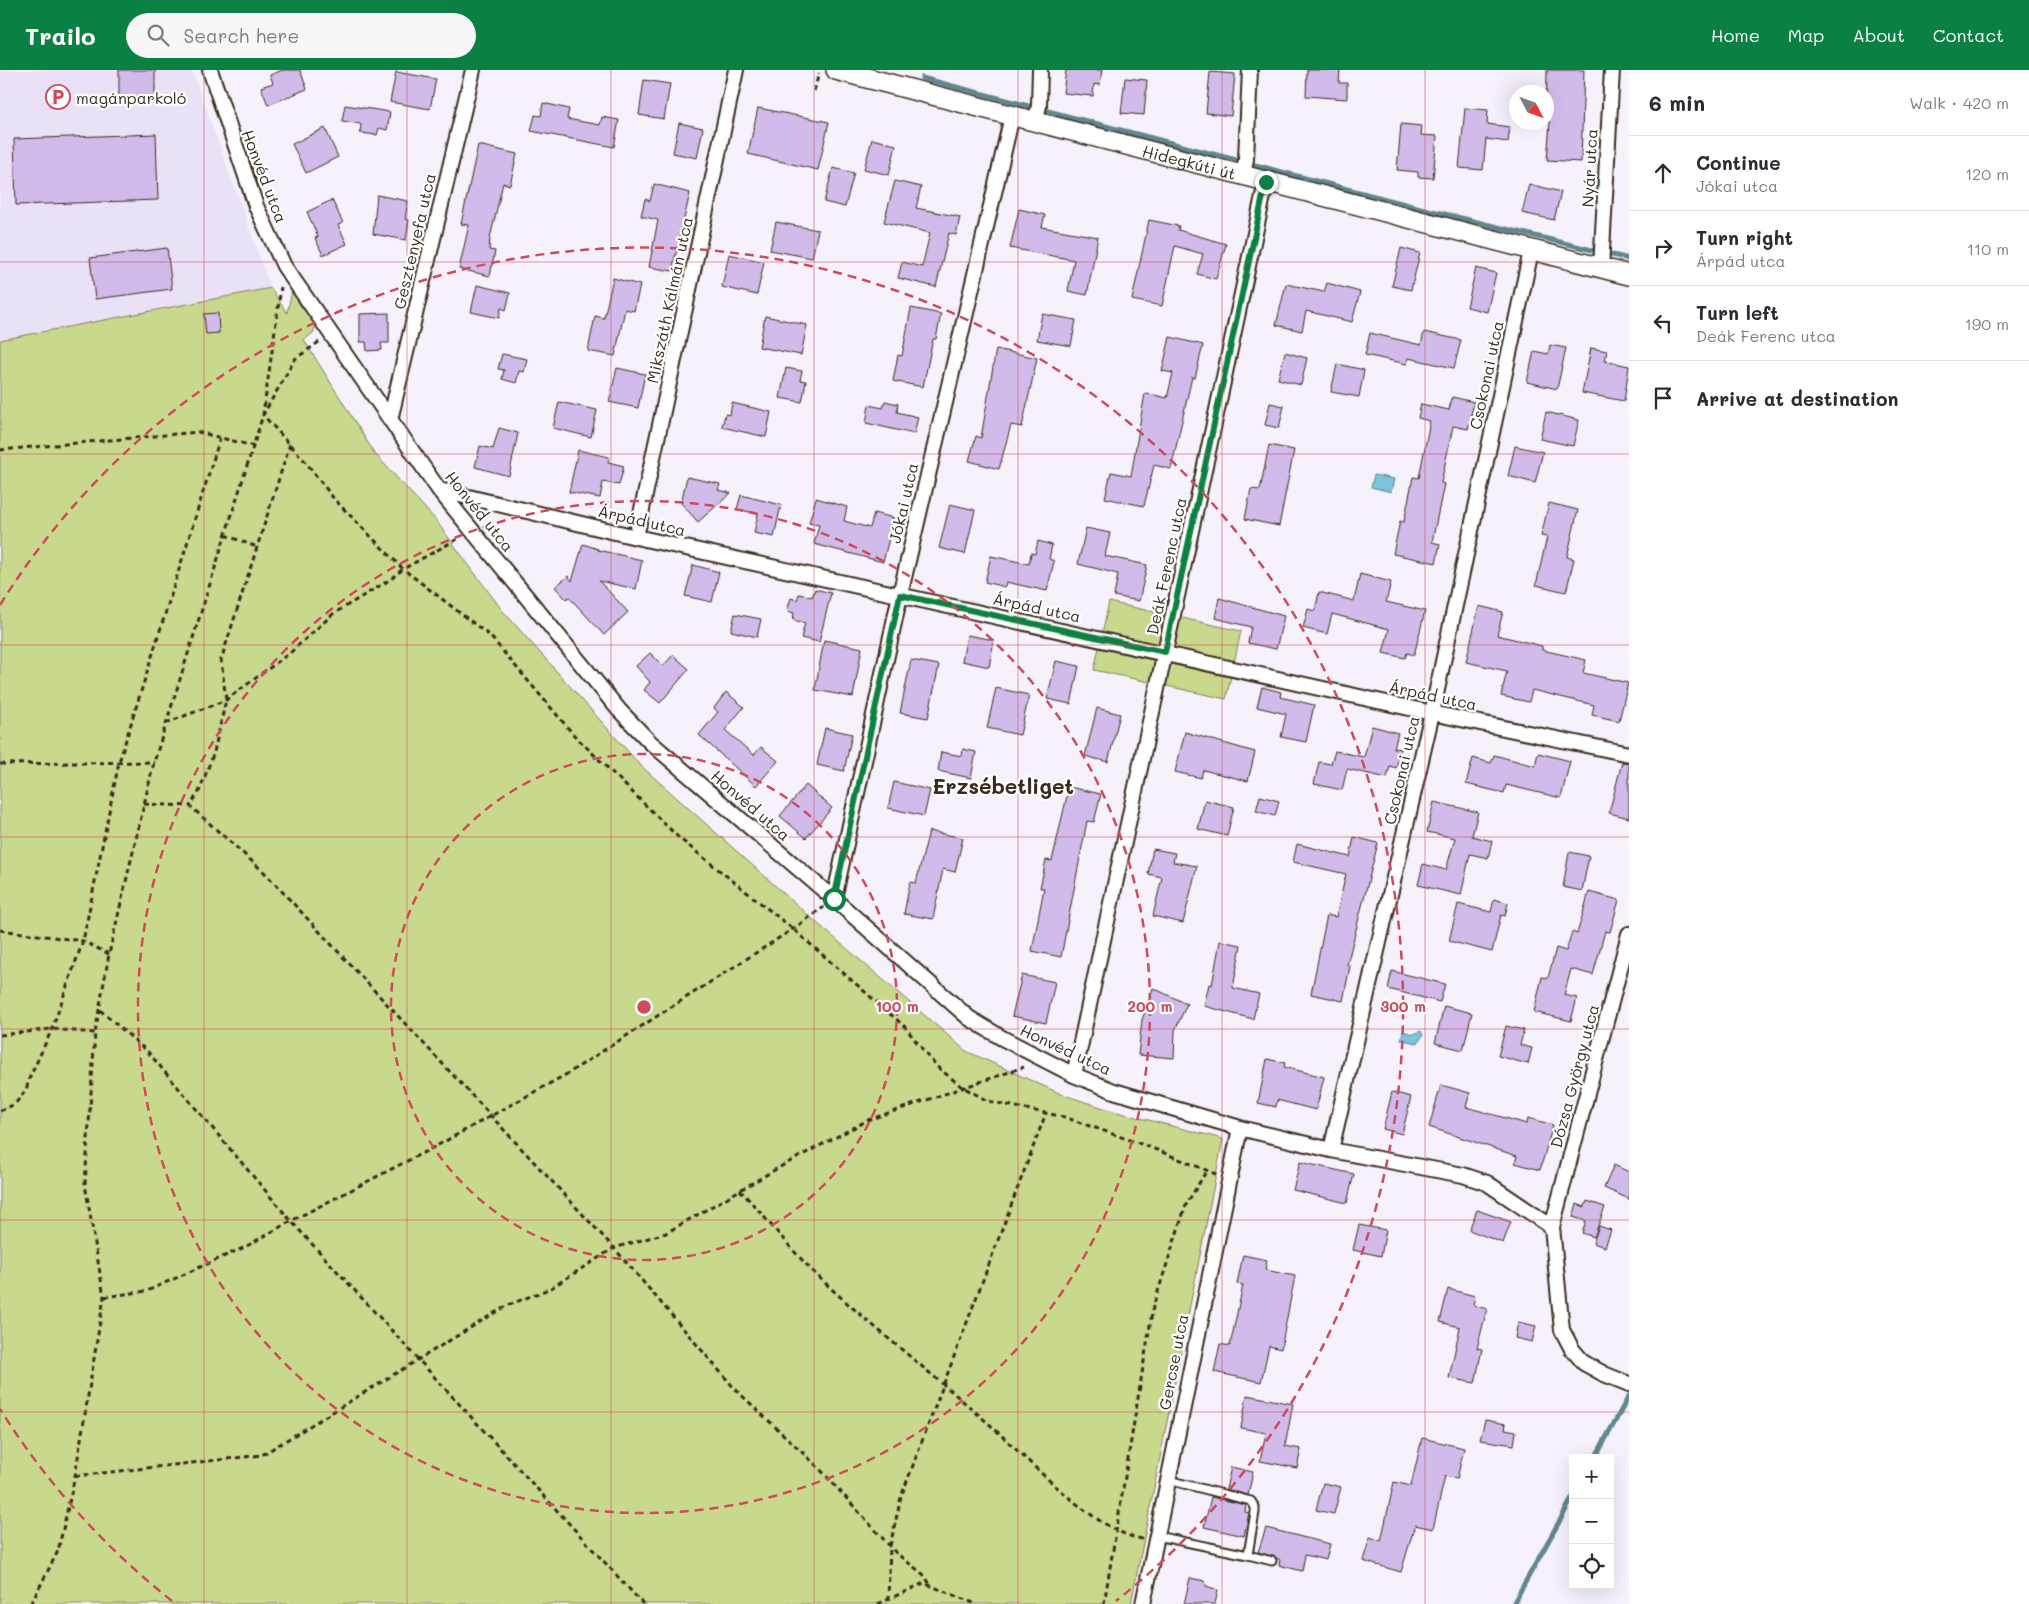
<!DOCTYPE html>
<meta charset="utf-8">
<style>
:root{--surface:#fff;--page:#f7f7f7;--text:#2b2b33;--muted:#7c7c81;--line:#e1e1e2;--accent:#0b8043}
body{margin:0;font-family:Mali,sans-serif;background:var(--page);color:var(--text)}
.controls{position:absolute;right:15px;bottom:15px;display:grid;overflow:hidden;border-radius:0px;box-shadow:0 5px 20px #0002}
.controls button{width:45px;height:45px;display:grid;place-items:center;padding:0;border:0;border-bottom:1px solid var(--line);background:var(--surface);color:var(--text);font:25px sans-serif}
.compass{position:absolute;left:1509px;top:15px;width:45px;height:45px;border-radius:50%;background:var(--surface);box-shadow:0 5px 20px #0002;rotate:131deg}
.stop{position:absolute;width:15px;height:15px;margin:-11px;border:4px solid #0b8043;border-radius:50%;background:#fff}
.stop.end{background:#0b8043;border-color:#fff;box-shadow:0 1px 5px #0008}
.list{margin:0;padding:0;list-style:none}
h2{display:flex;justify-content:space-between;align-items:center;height:65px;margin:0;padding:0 20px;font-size:21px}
h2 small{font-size:16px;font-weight:400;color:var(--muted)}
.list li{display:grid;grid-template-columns:32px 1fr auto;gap:15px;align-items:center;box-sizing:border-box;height:75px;padding:0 20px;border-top:1px solid var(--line)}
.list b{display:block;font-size:19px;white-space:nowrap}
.list p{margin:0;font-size:16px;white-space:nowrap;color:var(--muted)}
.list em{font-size:16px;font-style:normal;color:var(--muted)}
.icon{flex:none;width:28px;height:28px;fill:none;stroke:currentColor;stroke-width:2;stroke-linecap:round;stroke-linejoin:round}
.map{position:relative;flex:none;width:1629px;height:1534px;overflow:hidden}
header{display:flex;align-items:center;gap:30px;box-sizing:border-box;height:70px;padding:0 25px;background:var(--accent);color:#fff}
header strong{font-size:24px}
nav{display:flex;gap:28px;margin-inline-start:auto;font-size:18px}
.search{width:350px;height:45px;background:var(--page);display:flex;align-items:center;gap:12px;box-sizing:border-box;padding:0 18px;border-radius:28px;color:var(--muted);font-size:19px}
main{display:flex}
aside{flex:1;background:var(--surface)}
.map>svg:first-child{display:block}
.built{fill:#ebe1f6}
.green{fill:#c8d88d;stroke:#828156}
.water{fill:#7bc5db;stroke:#61878f}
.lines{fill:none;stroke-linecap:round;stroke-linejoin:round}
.stream{stroke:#61878f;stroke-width:5}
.building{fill:#d1bbea;stroke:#3b2a1e}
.service-casing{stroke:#3b2a1e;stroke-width:11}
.minor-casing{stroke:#3b2a1e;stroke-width:18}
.secondary-casing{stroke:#3b2a1e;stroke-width:22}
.path{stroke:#3b2a1e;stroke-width:3;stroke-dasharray:5 4;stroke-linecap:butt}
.service{stroke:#fff;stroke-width:7}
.minor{stroke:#fff;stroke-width:14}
.secondary{stroke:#fff;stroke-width:19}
.route{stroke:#0b8043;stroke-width:6}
.grid{fill:none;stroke:#d1495b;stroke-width:1;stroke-opacity:0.55}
.ring{fill:none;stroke:#d1495b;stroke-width:2.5;stroke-dasharray:9 6}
.labels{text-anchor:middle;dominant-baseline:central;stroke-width:4.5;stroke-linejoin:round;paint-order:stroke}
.poi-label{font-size:16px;fill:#3b2a1e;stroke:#fff;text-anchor:start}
.street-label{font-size:16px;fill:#3b2a1e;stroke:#fff}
.district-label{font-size:21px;font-weight:bold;fill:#3b2a1e;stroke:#fff}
.centre{fill:#d1495b;stroke:#fff;stroke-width:2.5}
.ring-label{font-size:15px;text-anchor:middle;font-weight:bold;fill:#d1495b;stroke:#fff;stroke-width:4.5;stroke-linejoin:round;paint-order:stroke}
</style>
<header>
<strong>Trailo</strong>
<div class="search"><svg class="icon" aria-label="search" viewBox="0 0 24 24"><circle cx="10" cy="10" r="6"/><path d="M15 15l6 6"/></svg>Search here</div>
<nav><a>Home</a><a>Map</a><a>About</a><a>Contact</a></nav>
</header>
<main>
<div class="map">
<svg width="1629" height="1534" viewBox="0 0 1629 1534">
<rect width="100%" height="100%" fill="#f6f1fb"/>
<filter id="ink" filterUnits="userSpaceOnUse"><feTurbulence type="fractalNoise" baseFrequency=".02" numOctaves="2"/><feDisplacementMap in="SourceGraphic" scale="10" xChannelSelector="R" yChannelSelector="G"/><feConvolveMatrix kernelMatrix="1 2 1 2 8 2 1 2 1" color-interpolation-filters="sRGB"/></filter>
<g filter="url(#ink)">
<path class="built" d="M0 0H192L271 218 0 270Z"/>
<path class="green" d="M271 218 287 243 292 221H295L299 234 316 254 313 263 304 270 375 384 434 448 502 540 640 695 817 853 966 981 1061 1024 1113 1041 1223 1069 1131 1534H0V270Z
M1109 532 1241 561 1226 629 1094 600Z"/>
<path class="water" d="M1374 405 1394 409 1391 422 1371 417Z
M1403 961 1414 964 1421 961 1423 965 1418 973 1401 970Z"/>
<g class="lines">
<path class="stream" d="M922 8 1424 139 1629 189
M1595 1388 1629 1326
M1513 1534 1573 1427"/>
</g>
<path class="building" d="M119 0H155V29H119Z
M283 0H300L307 19 268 35 261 17 273 13 270 5Z
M1066 0H1102L1100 15 1094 14 1093 26 1063 23Z
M1307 0H1340L1339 13H1347V29L1306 26Z
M1547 0H1584L1581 92 1547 90 1550 52H1546Z
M396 2 436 9 430 39 390 32Z
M1210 2 1235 4 1231 46 1206 43Z
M1125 8 1147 10 1144 45 1121 43Z
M644 10 670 14 664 49 639 45Z
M543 33 569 39 567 49 600 55 602 47 619 50 614 77 531 61 535 45 541 46Z
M345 35 390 42 387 60 379 58 377 65 360 63 361 54 342 51Z
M758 38 829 52 818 100 748 84Z
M1465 38 1488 40 1487 54 1510 57 1508 72 1486 69 1483 100 1459 98Z
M679 53 703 58 697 88 673 83Z
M1401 54 1422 56 1421 65 1437 66 1433 108 1418 107V102L1397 100Z
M325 58 338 87 306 103 292 74Z
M156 64 158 130 16 135 14 69Z
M872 69 896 75 889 105 864 99Z
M478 75 517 84 510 115 503 113 490 168 489 180 495 181 490 206 459 199 469 155 461 154Z
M833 98 854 103 845 137 824 132Z
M895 111 921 117 916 138 960 147 956 165 949 163 936 217 898 208 902 192 922 197 930 163 884 152Z
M654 114 690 123 672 201 649 197 658 150 641 146 645 129 650 131Z
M1529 114 1561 122 1554 150 1522 143Z
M377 125 408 131 405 149 409 150 406 170 373 164Z
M332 130 343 153 338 155 347 174 323 185 315 168 318 167 307 142Z
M1019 139 1045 145 1042 157 1098 167 1087 225 1068 221 1074 190 1010 178Z
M1149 150 1179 156 1178 160 1226 174 1216 209 1197 204 1203 184 1175 176 1162 236 1132 230Z
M776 152 818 160 812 188 770 180Z
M167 178 172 219 95 229 90 188Z
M1401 178 1420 183 1411 220 1392 216Z
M729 184 764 192 757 225 722 217Z
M1476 198 1496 203 1487 242 1467 237Z
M613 208 640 215 634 241 625 239 615 286 588 281 595 246 604 248Z
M1327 213 1360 222 1352 252 1306 241 1302 261 1276 255 1286 214 1324 222Z
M477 215 510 223 506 240 501 238 499 248 471 242Z
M911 238 941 244 936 269H933L923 317 893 311 898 285 902 286Z
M218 243 219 263 206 264 204 244Z
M389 243V273H381L382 280 367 281 366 272H360V244Z
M1042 244 1076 250 1071 276 1037 270Z
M765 246 807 255 801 285 759 277Z
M1424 262 1461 270 1454 298 1408 288 1407 294 1365 285 1370 263 1421 275Z
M1170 267 1203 275 1195 308 1192 307 1171 399 1154 395 1144 436 1105 428 1111 402 1131 406 1145 323 1167 328 1173 303 1162 301Z
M1550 275 1566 278 1557 319 1527 312 1534 281 1548 284Z
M1591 278 1607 281 1605 291 1629 296 1624 331 1582 323Z
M996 279 1037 288 1022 357 1011 355 999 399 969 391 976 366 981 368Z
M1285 282 1307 288 1301 315 1278 309Z
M502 284 527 289 524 302 519 301 516 313 502 309 504 300 498 299Z
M1337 294 1364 300 1359 327 1331 322Z
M617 298 645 304 638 338 609 332Z
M786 298 802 301 800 310 806 311 802 332 780 328Z
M1452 327 1474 332 1468 359 1453 356 1441 413 1444 414 1432 472 1440 474 1436 493 1393 484 1400 451 1404 452 1413 407 1419 408 1430 351 1418 348 1421 334 1449 340Z
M885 331 898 334 897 342 918 347 914 364 866 353 869 335 883 338Z
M559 332 597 340 591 367 553 358Z
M732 333 771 342 766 367 722 357 725 344 730 345Z
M1270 333 1284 336 1279 358 1265 355Z
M1546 342 1579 350 1573 376 1540 369Z
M499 358 518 363 509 406 475 397 480 376 493 379Z
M1269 375 1294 380 1279 456 1245 449 1251 419 1260 420Z
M1515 376 1543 382 1535 413 1508 406Z
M578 380 609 387 608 392 624 396 619 415 603 412 600 428 569 422Z
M687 407 720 414 718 420 731 423 698 452 681 433Z
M741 425 781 435 774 467 754 463 758 444 737 439Z
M816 428 847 437 844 451 870 458 874 443 894 448 883 492 814 474 819 455 809 453Z
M1549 433 1578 440 1567 487 1574 489 1566 522 1536 515 1547 467 1541 466Z
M950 434 975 440 965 484 939 478Z
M1086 458 1110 463 1105 486 1147 495 1139 531 1114 526 1118 504 1078 494Z
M1038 471 1052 475 1049 489 1054 491 1047 521 1006 512 1005 517 985 512 991 486 1029 494 1031 483 1035 484Z
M583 474 598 479V480L642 490 636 519 599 511 628 542 604 565 569 527 566 529 555 517 568 506 572 511Z
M693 495 719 502 712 532 685 526Z
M1360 504 1391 512 1386 532 1425 541 1414 585 1407 583 1405 588 1383 583 1389 559 1332 544 1327 564 1303 558 1308 539 1315 541 1319 522 1354 531Z
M815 519 831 523 819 572 801 568 805 553 793 550 794 543 787 541 791 528 797 530 799 524 812 527Z
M1219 528 1284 546 1276 579 1248 573 1251 557 1215 548Z
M1479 536 1503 542 1497 565 1542 576V580L1586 590 1583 603 1628 613 1619 651 1592 645 1594 635 1532 620 1529 632 1501 626 1507 601 1466 592Z
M735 544 761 549 757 567 731 561Z
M967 565 994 570 989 597 962 591Z
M824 570 862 578 853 627 815 620Z
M650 583 663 596 673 585 689 599 660 633 644 620 650 612 636 596Z
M911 590 939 595 928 648 900 643Z
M1056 591 1079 596 1071 634 1047 629Z
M1262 617 1281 622 1280 627 1314 635 1306 672 1281 667 1286 644 1257 637Z
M996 618 1029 625 1020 665 987 658Z
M726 622 744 637 725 660 754 685 761 677 778 691 756 716 699 665 718 642 714 638Z
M1097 638 1120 644 1108 692 1085 686Z
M1372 656 1398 663 1394 678 1401 679 1396 698 1390 696 1387 708 1347 699 1342 720 1314 714 1319 692 1331 694 1335 681 1364 687Z
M825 658 852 664 844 701 817 695Z
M1185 662 1255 682 1248 711 1203 700 1201 708 1175 702Z
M963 679 976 682 971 708 938 701 941 682 962 686Z
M1538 683 1570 691 1561 728 1506 715 1504 723 1466 714 1473 688 1491 693 1494 685 1535 696Z
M1622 692 1629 693V748L1609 743Z
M894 712 930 720 924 746 888 738Z
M806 715 832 738 806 768 780 746Z
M1069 717 1101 724 1094 752 1087 751 1061 887 1032 881 1044 818H1040L1046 790 1052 791Z
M1260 726 1279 731 1275 746 1256 741Z
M1205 730 1234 737 1227 766 1198 759Z
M1434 732 1478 742 1472 766 1492 771 1488 788 1470 784 1461 825 1418 815 1423 794 1446 800 1455 768 1427 762Z
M929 761 963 768 955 802 943 799 933 849 904 844 910 812 916 813Z
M1354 767 1378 773 1347 895 1350 896 1343 931 1311 924 1327 845 1336 847 1346 804 1293 792 1297 774 1350 787Z
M1153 779 1175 783 1173 792 1197 796 1183 853 1153 846 1162 807 1148 804Z
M1569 782 1589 786 1582 821 1563 817Z
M1589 822 1619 830 1610 862 1605 861 1593 905 1571 899 1564 925 1577 928 1571 951 1534 942 1542 907 1548 908 1556 878 1566 881 1572 862 1577 864Z
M1494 829 1508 833 1505 846 1501 845 1492 882 1449 871 1458 834 1491 842Z
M1220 871 1241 875 1233 918 1259 924 1253 949 1204 936 1209 914 1212 915Z
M1392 901 1445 914 1440 932 1388 919Z
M1022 905 1055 912 1046 953 1012 946Z
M1153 918 1187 934 1175 960 1174 988 1138 985 1142 950Z
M1444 936 1472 943 1463 980 1435 973Z
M1506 956 1524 960 1520 975 1532 978 1528 994 1498 986Z
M1267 989 1285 993 1284 997 1324 1007 1316 1040 1277 1030 1276 1037 1258 1033Z
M1441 1015 1470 1023 1466 1037 1527 1054 1528 1048 1553 1055 1540 1100 1515 1093 1517 1086 1429 1057Z
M1392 1022 1411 1027 1402 1064 1383 1059Z
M1300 1092 1354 1104 1347 1133 1293 1120Z
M1614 1095 1629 1102V1129L1604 1118Z
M1587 1131 1605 1137 1594 1167 1582 1163 1586 1151 1573 1147 1577 1134 1585 1137Z
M1477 1140 1511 1152 1503 1173 1469 1160Z
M1359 1155 1386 1160 1381 1186 1353 1180Z
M1599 1156 1611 1160 1605 1177 1593 1173Z
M1243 1185 1267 1190 1265 1200 1295 1206 1281 1279 1269 1276 1261 1312 1214 1302 1220 1274 1230 1276 1243 1215 1237 1214Z
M1448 1219 1475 1226 1473 1235 1487 1239 1477 1278 1482 1279 1475 1313 1449 1308 1460 1257 1440 1252Z
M1518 1252 1536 1256 1532 1272 1515 1268Z
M1247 1325 1293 1334 1285 1376 1301 1379 1297 1398 1260 1391 1266 1363 1241 1358Z
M1485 1350 1506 1354 1505 1359 1516 1361 1514 1375 1480 1370Z
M1422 1368 1464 1378 1457 1409 1445 1406 1433 1459 1415 1455 1401 1502 1363 1491 1370 1467 1381 1471 1394 1412 1411 1416Z
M1231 1397 1253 1402 1248 1425 1226 1419Z
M1323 1413 1341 1417 1334 1444 1316 1440Z
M1211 1427 1246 1435 1245 1442 1249 1443 1244 1466 1204 1457Z
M1266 1458 1330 1474 1326 1490 1305 1485 1302 1501 1279 1495 1280 1490 1275 1487 1258 1482Z
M1190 1508 1205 1511 1206 1516 1218 1520 1215 1534H1184Z"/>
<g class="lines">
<defs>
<path id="service" d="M1168 1410 1251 1431 1255 1437V1442L1248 1485 1272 1491
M1157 1466 1248 1485"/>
<path id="minor" d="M210 0 256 136 284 196 439 420 619 640 650 672 834 829 969 948 1002 968 1074 1005 1114 1021 1240 1058 1331 1080 1463 1105 1487 1113 1552 1157
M1035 52 1039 36 1040 0
M1243 106 1246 89 1250 0
M1601 198 1612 0
M390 350 473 0
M439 420 636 467 1432 643 1629 684
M636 467 736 0
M834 829 900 525 1012 46
M1629 864 1552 1157 1562 1260 1572 1279 1584 1293 1604 1304 1629 1314
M1074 1005 1266 112
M1331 1080 1432 643 1531 181
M1143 1534 1240 1058"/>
<g id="secondary">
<path id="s1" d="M836 0 1629 205"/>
</g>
</defs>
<use href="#service" class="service-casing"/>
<use href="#minor" class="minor-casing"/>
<use href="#secondary" class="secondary-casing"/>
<path class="path" d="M814 21 819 3
M319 272 295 289 263 345 304 390 334 429 403 499 490 566 574 665 679 768 793 859 904 956 936 996 961 1016 988 1031 1064 1047 1147 1076 1216 1104
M290 374 221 590 226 630 214 682 199 722 190 736 264 802 614 1178 735 1319 819 1398 896 1483 923 1504 932 1517
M0 380 198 362 253 376
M225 465 257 477
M166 653 226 630 291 582 333 544 391 509 403 499 461 467
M0 694 154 692
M144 734 190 736
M0 860 83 871 109 884
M100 940 148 982 291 1151 643 1534
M0 965 52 959 95 963
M0 1041 15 1034 26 1020 29 1009 52 959 83 871 119 692 220 368
M740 1120C768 1150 794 1184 824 1212 877 1261 934 1305 988 1353 1024 1385 1096 1464 1143 1469
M104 1227 147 1221 245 1177 291 1151 440 1074 567 1004 793 859 824 837
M75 1406 262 1385 506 1236 551 1218 614 1178 666 1163 778 1098 868 1050 1024 997
M888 1530 890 1476 901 1427 1046 1043
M31 1534 58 1481 75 1406 104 1227 85 1114 95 963 109 884 154 692 263 345 281 217
M878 1534 924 1513 976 1534
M1104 1534 1153 1237 1186 1135 1207 1100"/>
<use href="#service" class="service"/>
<use href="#minor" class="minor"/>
<use href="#secondary" class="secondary"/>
</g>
</g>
<g class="lines" filter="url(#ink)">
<path class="route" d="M834 829 900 525 1165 582 1266 112"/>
</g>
<path class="grid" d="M204 0V1534M407 0V1534M611 0V1534M814 0V1534M1018 0V1534M1222 0V1534M1425 0V1534M0 192H1629M0 384H1629M0 575H1629M0 767H1629M0 959H1629M0 1150H1629M0 1342H1629"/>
<g class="ring">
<circle cx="644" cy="937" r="253"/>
<circle cx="644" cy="937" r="506"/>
<path d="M172 1531A759 759 0 0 1 0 1339M0 535A759 759 0 1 1 1116 1531"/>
</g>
<defs>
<symbol id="parking-ring" viewBox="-11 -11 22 22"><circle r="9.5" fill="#fff" stroke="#d1495b" stroke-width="1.5"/><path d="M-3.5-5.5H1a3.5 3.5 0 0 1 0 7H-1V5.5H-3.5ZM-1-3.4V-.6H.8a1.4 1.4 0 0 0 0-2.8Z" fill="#d1495b"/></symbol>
</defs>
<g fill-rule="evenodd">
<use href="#parking-ring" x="44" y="13" width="28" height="28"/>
</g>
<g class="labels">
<g class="poi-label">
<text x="76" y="27">magánparkoló</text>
</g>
<g class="street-label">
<text stroke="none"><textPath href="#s1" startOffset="365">Hidegkúti út</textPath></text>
<text transform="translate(1589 98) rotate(-87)">Nyár utca</text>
<text transform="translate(265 106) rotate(69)">Honvéd utca</text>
<text transform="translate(414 171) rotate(-77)">Gesztenyefa utca</text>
<text transform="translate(669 230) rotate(-78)">Mikszáth Kálmán utca</text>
<text transform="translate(1486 305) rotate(-78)">Csokonai utca</text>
<text transform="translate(903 433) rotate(-77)">Jókai utca</text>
<text transform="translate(480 441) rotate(51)">Honvéd utca</text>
<text transform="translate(642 450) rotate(13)">Árpád utca</text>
<text transform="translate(1166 496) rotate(-78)">Deák Ferenc utca</text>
<text transform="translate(1037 537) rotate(12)">Árpád utca</text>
<text transform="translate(1433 625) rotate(12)">Árpád utca</text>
<text transform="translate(1401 700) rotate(-77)">Csokonai utca</text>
<text transform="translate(751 735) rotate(41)">Honvéd utca</text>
<text transform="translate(1066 979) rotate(25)">Honvéd utca</text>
<text transform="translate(1574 1006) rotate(-75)">Dózsa György utca</text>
<text transform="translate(1173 1292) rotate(-79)">Gercse utca</text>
</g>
<g class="district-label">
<text x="1003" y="715">Erzsébetliget</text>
</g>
</g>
<circle cx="644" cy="937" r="8" class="centre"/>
<g class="ring-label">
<text x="897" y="942">100 m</text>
<text x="1150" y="942">200 m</text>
<text x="1403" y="942">300 m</text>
</g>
</svg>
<div class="controls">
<button>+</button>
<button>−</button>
<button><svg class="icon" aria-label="locate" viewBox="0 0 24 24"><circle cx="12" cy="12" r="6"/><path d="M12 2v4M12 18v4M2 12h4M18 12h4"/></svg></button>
</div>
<svg class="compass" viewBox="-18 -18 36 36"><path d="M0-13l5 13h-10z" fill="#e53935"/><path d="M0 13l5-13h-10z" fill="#7c7c81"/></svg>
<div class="stop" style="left:834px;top:829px"></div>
<div class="stop end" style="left:1266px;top:112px"></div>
</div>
<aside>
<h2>6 min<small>Walk · 420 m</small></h2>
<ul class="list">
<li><svg class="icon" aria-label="ahead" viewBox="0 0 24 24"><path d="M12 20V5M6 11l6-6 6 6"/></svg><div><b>Continue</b><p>Jókai utca</p></div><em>120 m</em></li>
<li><svg class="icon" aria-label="right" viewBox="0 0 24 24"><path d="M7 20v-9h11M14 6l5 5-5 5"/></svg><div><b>Turn right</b><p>Árpád utca</p></div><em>110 m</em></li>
<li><svg class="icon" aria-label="left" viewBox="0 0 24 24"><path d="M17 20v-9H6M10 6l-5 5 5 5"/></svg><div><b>Turn left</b><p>Deák Ferenc utca</p></div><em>190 m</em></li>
<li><svg class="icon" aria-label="arrive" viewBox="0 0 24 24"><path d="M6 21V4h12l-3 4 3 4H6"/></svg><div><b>Arrive at destination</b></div></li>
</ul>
</aside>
</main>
